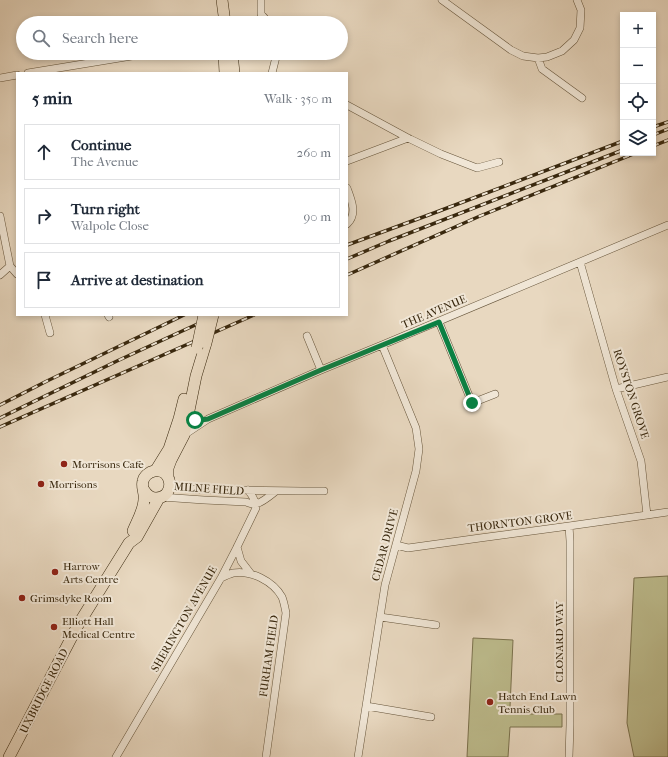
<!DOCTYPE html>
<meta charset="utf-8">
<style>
:root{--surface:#fff;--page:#f2f2f3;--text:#1f2937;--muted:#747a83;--line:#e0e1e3}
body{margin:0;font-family:"IM FELL French Canon",serif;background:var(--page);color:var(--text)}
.controls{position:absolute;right:12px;top:12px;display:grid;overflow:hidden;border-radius:0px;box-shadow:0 2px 6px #0003}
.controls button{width:36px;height:36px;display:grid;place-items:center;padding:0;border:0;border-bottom:1px solid var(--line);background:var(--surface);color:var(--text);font:20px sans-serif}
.stop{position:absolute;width:12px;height:12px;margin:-9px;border:3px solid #0b8043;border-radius:50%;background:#fff}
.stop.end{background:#0b8043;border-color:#fff;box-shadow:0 1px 4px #0008}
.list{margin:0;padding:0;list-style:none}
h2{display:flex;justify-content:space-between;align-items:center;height:52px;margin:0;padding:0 16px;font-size:17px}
h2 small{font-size:13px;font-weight:400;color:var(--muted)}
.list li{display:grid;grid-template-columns:26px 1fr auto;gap:12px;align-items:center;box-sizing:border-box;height:56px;margin:0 8px 8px;padding:0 8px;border:1px solid var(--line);border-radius:0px}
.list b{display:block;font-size:15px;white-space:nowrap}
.list p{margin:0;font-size:13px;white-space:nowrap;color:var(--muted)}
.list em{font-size:13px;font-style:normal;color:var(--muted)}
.icon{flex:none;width:22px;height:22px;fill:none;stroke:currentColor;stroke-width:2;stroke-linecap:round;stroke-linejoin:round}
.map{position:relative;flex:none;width:668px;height:757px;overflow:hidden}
.search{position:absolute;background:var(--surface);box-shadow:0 2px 6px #0003;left:16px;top:16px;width:332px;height:44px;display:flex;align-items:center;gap:10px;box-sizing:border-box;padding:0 14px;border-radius:22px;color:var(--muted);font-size:15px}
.panel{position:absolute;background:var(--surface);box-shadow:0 2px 6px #0003;left:16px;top:72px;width:332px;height:244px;border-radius:0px}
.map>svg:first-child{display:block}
.green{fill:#bdbc8d;stroke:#7b724e}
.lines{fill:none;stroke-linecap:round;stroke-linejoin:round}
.minor-casing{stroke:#65543a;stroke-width:8}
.primary-casing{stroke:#39280e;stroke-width:12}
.minor{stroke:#f0e6d6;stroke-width:7}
.primary{stroke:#e8d8c0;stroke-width:11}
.rail-casing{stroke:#39280e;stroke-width:3.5}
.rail{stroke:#f0e6d6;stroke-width:2;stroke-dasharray:6;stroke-linecap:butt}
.primary-bridge-casing{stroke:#39280e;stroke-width:12;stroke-linecap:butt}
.primary-bridge{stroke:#e8d8c0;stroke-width:11}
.route{stroke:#0b8043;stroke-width:5}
.poi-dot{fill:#8f2418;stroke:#f0e6d6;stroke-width:1.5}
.labels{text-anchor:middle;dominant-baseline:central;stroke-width:4;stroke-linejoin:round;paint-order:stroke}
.street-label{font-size:11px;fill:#39280e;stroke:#f0e6d6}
.poi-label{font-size:11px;fill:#39280e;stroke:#f0e6d6;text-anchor:start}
</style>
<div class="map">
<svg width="668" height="757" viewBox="0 0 668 757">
<rect width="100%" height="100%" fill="#e8d8c0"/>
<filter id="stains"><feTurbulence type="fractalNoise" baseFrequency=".005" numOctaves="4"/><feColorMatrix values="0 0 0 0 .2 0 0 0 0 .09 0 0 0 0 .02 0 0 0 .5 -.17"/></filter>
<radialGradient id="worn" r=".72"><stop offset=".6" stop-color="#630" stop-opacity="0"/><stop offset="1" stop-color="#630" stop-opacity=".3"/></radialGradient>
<path class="green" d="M668 576V757H634L627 723 634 578Z
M473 638 513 640 510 707 511 714H562V727H510L508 757H467Z"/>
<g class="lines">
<defs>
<path id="minor" d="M261 0V14L269 23
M442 0 511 50 523 56 538 58 547 57 562 51 574 40 580 28 581 10 577 0
M538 58 542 69 582 98
M28 73 150 53
M272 73 277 53
M0 78 17 75
M347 105 408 138 441 154 477 168 499 162
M347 161 408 138
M347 188C351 199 358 214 347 224
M0 216 10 266
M580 262 616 389 641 461 647 515 668 512
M10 266 17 274
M0 275 10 266
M45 315 50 333
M108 315 109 317
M439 322 472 403 495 394
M307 336 321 370
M616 389 668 377
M184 435 208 419 321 370 382 345 668 225
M170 483 185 488 191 489C235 490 280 491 324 491
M161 497 204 500 246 502C249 503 252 505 256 504 263 502 270 496 276 491
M569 526 570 541V725L569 757
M396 545 408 548 480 538 569 526 647 515
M237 547 241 561 251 574
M221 578C225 576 229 574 233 573 251 570 273 581 282 597 284 602 285 608 286 613L266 757
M380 617 436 625
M366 706 431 717
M116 757 221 578 237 547 256 508C256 501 252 495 248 490
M358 757 385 585 416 471 419 449 416 428 382 345"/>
<path id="primary" d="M222 0 225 23
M224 53 225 73
M232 53 234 73
M156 470 169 449 179 419 184 399
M168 476V468L171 460 184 435 196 376 206 343
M133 531C137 521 144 510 144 499 145 493 141 486 143 481 144 476 149 472 154 471 173 467 176 498 156 498 151 498 147 495 144 490
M9 757 78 625 129 543 137 537 159 498"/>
</defs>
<use href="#minor" class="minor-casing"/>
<use href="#primary" class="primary-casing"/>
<use href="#minor" class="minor"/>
<use href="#primary" class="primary"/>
<defs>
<path id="rail" d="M653 127 668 122
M653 135 668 129
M653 146 668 140
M347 245 434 213 623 141
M347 259 389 241 623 150
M347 275 480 216 636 153
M0 405 47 381 184 315
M0 418 117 361 217 315
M0 427 254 315"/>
</defs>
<use href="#rail" class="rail-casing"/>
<use href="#rail" class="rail"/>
<defs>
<path id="primary-bridge" d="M206 343 213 315
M197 348 204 315"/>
</defs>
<use href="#primary-bridge" class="primary-bridge-casing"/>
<use href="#primary-bridge" class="primary-bridge"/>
</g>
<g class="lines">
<path class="route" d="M195 420H201L208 419 321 370 439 322 472 403"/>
</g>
<g class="poi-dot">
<circle cx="64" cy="464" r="4"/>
<circle cx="41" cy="484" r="4"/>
<circle cx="55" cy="572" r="4"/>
<circle cx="22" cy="598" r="4"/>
<circle cx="54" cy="627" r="4"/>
<circle cx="490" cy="702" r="4"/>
</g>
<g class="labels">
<g class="street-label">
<text transform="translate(434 312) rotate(-23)">THE AVENUE</text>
<text transform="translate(631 394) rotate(72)">ROYSTON GROVE</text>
<text transform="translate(209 489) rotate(4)">MILNE FIELD</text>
<text transform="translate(520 522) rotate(-7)">THORNTON GROVE</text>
<text transform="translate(385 545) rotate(-75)">CEDAR DRIVE</text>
<text transform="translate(184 619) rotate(-60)">SHERINGTON AVENUE</text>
<text transform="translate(559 642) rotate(-90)">CLONARD WAY</text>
<text transform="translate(269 656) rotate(-82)">FURHAM FIELD</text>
<text transform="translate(44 691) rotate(-63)">UXBRIDGE ROAD</text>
</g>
<g class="poi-label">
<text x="72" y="464">Morrisons Cafe</text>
<text x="49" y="484">Morrisons</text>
<text x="63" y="566">Harrow<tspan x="63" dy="13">Arts Centre</tspan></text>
<text x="30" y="598">Grimsdyke Room</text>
<text x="62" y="621">Elliott Hall<tspan x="62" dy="13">Medical Centre</tspan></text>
<text x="498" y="696">Hatch End Lawn<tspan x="498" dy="13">Tennis Club</tspan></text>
</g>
</g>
<rect width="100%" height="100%" filter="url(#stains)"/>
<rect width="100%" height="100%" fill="url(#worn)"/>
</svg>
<div class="controls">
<button>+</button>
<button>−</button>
<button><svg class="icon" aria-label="locate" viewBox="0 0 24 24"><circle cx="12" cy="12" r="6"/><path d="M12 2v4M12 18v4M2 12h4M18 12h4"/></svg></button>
<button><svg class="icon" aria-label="layers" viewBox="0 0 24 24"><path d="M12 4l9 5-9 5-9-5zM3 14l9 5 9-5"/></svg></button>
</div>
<div class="stop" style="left:195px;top:420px"></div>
<div class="stop end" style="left:472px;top:403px"></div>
<div class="search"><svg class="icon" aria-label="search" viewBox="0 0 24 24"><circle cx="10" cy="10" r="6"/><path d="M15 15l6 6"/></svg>Search here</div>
<section class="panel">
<h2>5 min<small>Walk · 350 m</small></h2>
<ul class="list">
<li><svg class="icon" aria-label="ahead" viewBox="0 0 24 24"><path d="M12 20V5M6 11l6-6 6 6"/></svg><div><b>Continue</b><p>The Avenue</p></div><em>260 m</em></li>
<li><svg class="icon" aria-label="right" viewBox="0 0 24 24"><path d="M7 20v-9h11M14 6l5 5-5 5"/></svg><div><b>Turn right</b><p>Walpole Close</p></div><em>90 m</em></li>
<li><svg class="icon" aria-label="arrive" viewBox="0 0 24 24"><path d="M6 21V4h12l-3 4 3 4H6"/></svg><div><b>Arrive at destination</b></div></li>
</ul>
</section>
</div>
